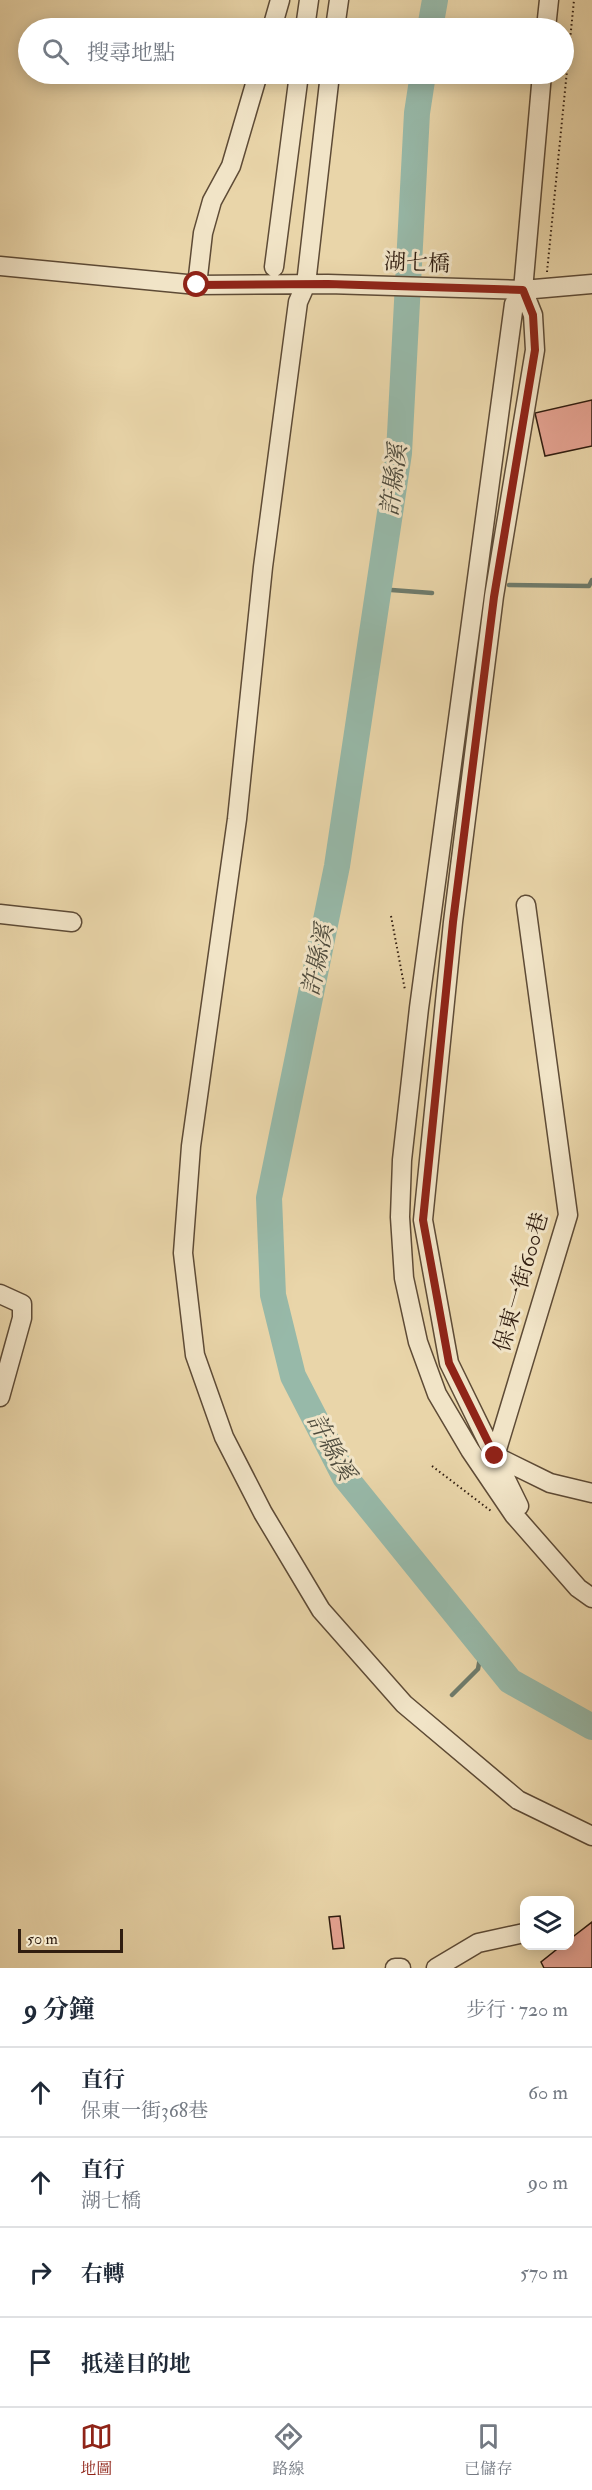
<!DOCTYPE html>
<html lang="zh-TW">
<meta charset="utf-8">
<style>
:root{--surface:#fff;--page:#f6f6f7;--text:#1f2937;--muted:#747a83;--line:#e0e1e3;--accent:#8f2418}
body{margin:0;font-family:"IM FELL Double Pica","Noto Serif TC",serif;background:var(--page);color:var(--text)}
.controls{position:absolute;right:18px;bottom:18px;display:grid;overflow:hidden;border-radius:12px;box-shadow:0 3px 15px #0003}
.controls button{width:54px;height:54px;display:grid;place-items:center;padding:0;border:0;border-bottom:2px solid var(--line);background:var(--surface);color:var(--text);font:30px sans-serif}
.scale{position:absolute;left:18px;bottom:15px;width:105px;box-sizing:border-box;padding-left:6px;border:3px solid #301d10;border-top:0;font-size:16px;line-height:21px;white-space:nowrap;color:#301d10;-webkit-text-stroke:4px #f1e4c7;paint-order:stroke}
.stop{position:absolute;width:18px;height:18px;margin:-14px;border:4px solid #8f2418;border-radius:50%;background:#fff}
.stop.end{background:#8f2418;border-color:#fff;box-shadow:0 2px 6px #0008}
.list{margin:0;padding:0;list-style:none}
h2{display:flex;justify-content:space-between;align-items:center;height:78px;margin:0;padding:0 24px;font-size:26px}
h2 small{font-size:20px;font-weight:400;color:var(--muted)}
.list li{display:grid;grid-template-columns:39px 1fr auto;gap:18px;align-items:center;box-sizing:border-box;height:90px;padding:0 24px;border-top:2px solid var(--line)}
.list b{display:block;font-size:22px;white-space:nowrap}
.list p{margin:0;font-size:20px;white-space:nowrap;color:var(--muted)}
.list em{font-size:20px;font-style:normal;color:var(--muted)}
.icon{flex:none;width:33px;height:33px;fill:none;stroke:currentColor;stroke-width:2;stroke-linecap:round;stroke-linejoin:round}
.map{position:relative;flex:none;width:592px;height:1968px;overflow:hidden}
.search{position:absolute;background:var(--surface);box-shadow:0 3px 15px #0003;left:18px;right:18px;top:18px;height:66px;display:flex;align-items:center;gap:15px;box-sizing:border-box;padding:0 21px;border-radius:33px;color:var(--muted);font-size:22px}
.sheet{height:438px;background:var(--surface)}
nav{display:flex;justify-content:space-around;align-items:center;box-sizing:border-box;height:84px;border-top:2px solid var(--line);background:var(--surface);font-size:16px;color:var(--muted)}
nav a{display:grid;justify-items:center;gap:3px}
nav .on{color:var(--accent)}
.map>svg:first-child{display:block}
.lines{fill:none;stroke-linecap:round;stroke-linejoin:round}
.stream{stroke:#6e7b6c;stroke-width:4.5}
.river{stroke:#97b9a9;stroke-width:26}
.building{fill:#e5a392;stroke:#301d10;stroke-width:1.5}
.minor-casing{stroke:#5e4b36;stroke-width:21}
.path{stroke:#301d10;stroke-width:2;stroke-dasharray:1.5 3;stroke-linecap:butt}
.minor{stroke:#f1e4c7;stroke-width:18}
.route{stroke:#8f2418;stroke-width:8}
.labels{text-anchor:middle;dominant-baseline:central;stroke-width:6;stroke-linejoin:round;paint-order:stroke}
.street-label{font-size:22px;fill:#301d10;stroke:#f1e4c7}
.water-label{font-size:24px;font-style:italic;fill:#4f4c3e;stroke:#f1e4c7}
</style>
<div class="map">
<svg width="592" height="1968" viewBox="0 0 592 1968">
<rect width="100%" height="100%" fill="#e9d5a9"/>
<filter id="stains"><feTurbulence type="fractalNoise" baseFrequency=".00333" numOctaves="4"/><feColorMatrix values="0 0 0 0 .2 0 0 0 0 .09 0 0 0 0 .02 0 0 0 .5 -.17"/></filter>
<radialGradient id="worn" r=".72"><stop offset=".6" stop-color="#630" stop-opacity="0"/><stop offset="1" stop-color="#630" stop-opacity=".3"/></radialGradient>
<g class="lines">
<path class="stream" d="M509 585 589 586 592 580
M378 589 432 593
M452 1695 478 1669 482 1647"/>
<path class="river" d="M430 28 435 0
M423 74 417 113 399 453 337 866 269 1198 273 1295 293 1376 345 1477 510 1681 592 1727"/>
</g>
<path class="building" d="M592 400V446L545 456 535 413Z
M340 1916 344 1948 333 1949 329 1917Z
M592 1922V1968H544L541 1962 561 1946H570V1939Z"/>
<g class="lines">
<defs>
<path id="minor" d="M272 28 280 0
M305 28 309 0
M335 28 339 0
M546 28 549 0
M330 74 306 284 298 302 263 567 237 819 191 1146 183 1253 195 1355 224 1437 263 1513 321 1610 404 1704 518 1800 592 1836
M542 74 523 290 514 304 419 1008 402 1160 400 1217 404 1278 418 1342 437 1394 470 1450 514 1515 578 1588 592 1598
M0 266 197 285 328 284 523 290 592 284
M274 267 299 74
M197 285 203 233 212 201 231 166 258 74
M526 905 568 1215 495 1456 550 1483 592 1493
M0 914 72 922
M0 1294 22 1304V1318L0 1397
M519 1506 449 1363 423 1220 453 922 494 596 535 350 533 315 523 290
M395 1968H401
M436 1968 478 1943 524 1933"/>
</defs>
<use href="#minor" class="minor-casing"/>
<path class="path" d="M547 272 574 0
M391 916 405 990
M432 1466 491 1511"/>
<use href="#minor" class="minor"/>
</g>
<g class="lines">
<path class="route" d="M197 285 328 284 523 290 533 315 535 350 494 597 453 922 423 1220 449 1363 495 1456"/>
</g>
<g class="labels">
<g class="street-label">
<text transform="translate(417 263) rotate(2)">湖七橋</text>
<text transform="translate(521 1282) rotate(-74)">保東一街600巷</text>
</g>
<g class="water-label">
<text transform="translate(394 480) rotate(-83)">許縣溪</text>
<text transform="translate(318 960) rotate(-78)">許縣溪</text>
<text transform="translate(331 1447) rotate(61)">許縣溪</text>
</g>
</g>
<rect width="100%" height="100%" filter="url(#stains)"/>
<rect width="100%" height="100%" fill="url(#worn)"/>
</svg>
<div class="controls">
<button><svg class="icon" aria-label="layers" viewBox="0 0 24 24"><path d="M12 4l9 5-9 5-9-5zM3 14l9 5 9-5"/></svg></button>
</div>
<div class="scale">50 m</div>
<div class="stop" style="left:197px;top:285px"></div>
<div class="stop end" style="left:495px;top:1456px"></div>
<div class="search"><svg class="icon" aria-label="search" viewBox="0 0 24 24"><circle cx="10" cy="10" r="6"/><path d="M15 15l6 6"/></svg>搜尋地點</div>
</div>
<section class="sheet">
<h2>9 分鐘<small>步行 · 720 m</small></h2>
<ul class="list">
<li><svg class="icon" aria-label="ahead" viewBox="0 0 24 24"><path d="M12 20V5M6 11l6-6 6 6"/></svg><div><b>直行</b><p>保東一街368巷</p></div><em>60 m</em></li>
<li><svg class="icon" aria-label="ahead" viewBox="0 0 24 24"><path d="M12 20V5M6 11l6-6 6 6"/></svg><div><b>直行</b><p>湖七橋</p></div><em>90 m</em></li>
<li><svg class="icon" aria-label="right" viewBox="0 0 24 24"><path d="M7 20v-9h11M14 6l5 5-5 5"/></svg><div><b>右轉</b></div><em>570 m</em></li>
<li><svg class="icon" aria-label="arrive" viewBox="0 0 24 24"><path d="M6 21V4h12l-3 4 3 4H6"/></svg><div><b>抵達目的地</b></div></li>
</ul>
</section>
<nav>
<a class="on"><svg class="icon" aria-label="map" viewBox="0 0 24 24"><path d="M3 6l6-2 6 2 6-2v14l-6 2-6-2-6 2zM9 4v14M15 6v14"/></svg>地圖</a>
<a><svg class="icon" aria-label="directions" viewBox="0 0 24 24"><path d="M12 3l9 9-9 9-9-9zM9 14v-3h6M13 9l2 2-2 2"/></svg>路線</a>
<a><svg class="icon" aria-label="saved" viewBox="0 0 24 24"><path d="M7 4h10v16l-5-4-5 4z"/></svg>已儲存</a>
</nav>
